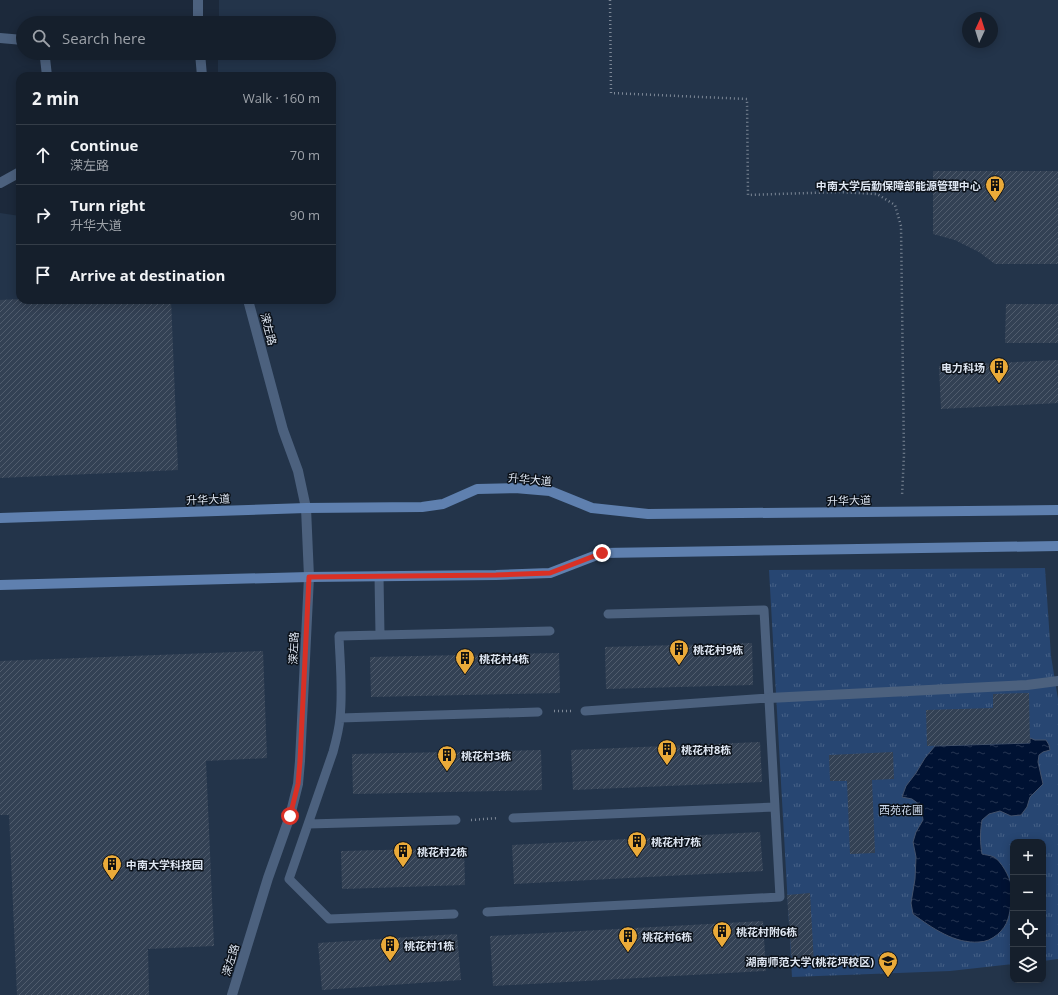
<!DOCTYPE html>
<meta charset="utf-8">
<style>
:root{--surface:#151f2c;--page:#222c38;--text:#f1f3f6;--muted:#9da2a9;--line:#343d48}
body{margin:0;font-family:"Open Sans","Noto Sans SC",sans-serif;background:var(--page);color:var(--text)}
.controls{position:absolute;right:12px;bottom:12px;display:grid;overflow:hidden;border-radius:8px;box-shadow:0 2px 10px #0003}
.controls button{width:36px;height:36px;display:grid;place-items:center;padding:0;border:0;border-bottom:1px solid var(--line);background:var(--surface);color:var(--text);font:20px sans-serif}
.compass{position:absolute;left:962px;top:12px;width:36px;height:36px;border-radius:50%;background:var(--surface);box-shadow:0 2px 10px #0003;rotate:4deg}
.stop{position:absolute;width:12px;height:12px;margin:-9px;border:3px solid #d93025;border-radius:50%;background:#fff}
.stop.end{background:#d93025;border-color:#fff;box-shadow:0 1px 4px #0008}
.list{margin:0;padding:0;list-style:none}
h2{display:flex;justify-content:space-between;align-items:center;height:52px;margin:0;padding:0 16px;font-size:17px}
h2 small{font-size:13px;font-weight:400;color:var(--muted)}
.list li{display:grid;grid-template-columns:26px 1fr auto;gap:12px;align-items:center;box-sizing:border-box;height:60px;padding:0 16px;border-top:1px solid var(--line)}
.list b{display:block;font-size:15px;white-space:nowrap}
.list p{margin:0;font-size:13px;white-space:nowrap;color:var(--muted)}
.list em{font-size:13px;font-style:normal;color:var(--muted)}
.icon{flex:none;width:22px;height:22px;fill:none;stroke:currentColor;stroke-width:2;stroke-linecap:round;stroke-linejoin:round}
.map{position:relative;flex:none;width:1058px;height:995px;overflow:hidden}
.search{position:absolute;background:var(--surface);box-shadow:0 2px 10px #0003;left:16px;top:16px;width:320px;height:44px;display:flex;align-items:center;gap:10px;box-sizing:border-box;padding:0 14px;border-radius:22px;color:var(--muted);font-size:15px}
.panel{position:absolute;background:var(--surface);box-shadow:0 2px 10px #0003;left:16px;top:72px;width:320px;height:232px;border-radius:12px}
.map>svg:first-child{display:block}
.built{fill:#23344a;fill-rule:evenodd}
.park{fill:url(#park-tufts)}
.water{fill:url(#water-ripples);stroke:#43526c}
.building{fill:url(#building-hatch)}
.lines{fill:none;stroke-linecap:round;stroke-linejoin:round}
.path{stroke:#7d8897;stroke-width:2.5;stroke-dasharray:1 3;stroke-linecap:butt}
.lane{stroke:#4c617e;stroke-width:9}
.street{stroke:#4c617e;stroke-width:10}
.secondary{stroke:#5f80af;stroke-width:10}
.route{stroke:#d93025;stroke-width:5}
.labels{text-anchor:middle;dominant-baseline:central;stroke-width:3;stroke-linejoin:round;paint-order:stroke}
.poi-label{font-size:11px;font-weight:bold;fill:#dee6f2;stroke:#0b1119;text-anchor:start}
.street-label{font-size:11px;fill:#dee6f2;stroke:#0b1119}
.park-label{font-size:11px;fill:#cddaed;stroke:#0b1119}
</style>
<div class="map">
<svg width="1058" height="995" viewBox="0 0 1058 995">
<defs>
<pattern id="park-tufts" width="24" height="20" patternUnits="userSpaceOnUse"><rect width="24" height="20" fill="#274672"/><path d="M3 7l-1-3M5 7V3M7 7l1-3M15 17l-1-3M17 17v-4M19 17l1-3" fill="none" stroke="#466187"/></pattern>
<pattern id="water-ripples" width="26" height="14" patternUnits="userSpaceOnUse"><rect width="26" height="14" fill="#001233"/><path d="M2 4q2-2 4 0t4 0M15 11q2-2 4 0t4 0" fill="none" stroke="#253451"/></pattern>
<pattern id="building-hatch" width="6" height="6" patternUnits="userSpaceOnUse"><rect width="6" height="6" fill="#334154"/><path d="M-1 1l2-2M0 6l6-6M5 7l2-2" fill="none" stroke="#505c6d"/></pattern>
</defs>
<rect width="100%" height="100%" fill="#1c293b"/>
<path class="built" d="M219 0H1058V995H0V213L20 216V300H332V76H218V53H329V23H219ZM968 18H992V42H968ZM1013 842H1043V980H1013Z"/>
<path class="park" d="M1045 568 1051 656 1058 699V959L1043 961V842H1013V964L950 971 792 977 769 570Z"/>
<path class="water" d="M1030 738 1035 740H1046L1049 745 1050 750 1043 752 1039 755 1038 762 1043 784 1030 797 1027 807 1021 815 1011 816 1000 811 989 814 982 820C980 832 980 842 982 854 985 855 990 855 994 857 1001 861 1010 877 1011 885 1012 894 1011 910 1008 919 1005 930 992 942 979 942 955 944 932 928 913 914L911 903 915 879 916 857 913 842 916 832 923 820 921 806 912 799 902 797 906 786 916 773 925 758 935 746 1030 743Z"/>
<path class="building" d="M933 171H1058V264H995L979 252 955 240 933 234Z
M20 299V300H171L178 470 0 478V300Z
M1006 304H1058V343H1005Z
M1058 360V403L941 409 939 366Z
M752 643 753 685 606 689 605 647Z
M263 651 267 758 206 761 214 946 148 949 149 995H17L9 815H0V661Z
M559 653 560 693 371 697 370 657Z
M1029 693 1030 743 927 746 926 710 993 708V694Z
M760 742 762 782 573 790 571 750Z
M541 750 542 790 353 794 352 754Z
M893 752 894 779 872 780 875 853 850 854 847 781H830L829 755Z
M760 832 763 871 514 884 512 845Z
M464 848 465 885 342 889 341 851Z
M810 893 814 964 792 965 787 895Z
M763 921 766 971 493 986 490 936Z
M457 934 461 980 322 990 318 943Z"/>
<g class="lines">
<path class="path" d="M610 0 611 93 747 99 748 195 839 192 877 194 895 205 901 226 904 455 902 496
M554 711H571
M471 820 498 818"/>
<path class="lane" d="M379 576 380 635 550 631
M380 635 339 636C340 663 343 691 340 718 339 730 336 741 333 752L289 879 329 919 454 914
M585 711 769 698
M340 718 538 712
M513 818 775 807
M308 824 456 820
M487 912 780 897 764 610 608 614"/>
<path class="street" d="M198 23V0
M0 38 23 40
M42 53 45 58 47 76
M200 53 202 76
M0 183 20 172
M769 698 1027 685 1058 681
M232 995 268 878 290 816 298 784 300 761 309 577 306 508 298 471 283 430 248 300"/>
<path class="secondary" d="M0 518 306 508 422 507 443 504 477 489 515 488 550 491 592 508 648 514 1058 510
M0 585 309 577 496 575 550 573 602 553 1058 546"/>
</g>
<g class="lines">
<path class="route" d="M290 816 298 784 300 761 309 577 496 575 550 573 602 553"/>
</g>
<defs>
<symbol id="building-pin" viewBox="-11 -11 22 30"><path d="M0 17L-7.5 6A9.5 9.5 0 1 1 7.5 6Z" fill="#eaaa39" stroke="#0b1119"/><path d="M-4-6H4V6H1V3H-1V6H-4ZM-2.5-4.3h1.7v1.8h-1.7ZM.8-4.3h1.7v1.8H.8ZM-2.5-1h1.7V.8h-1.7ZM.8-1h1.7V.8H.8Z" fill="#111"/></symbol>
<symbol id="university-pin" viewBox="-11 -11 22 30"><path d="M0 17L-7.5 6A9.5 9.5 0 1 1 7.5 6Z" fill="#eaaa39" stroke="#0b1119"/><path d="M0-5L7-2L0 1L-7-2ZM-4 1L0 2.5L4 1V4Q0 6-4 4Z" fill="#111"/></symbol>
</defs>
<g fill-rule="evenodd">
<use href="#building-pin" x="984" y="174" width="22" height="30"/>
<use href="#building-pin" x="988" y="356" width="22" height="30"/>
<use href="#building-pin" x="668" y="638" width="22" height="30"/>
<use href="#building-pin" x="454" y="647" width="22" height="30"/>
<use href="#building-pin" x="656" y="738" width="22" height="30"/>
<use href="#building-pin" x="436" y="744" width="22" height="30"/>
<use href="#building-pin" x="626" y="830" width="22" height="30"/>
<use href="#building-pin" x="392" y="840" width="22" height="30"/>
<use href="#building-pin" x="101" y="853" width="22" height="30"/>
<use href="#building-pin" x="711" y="920" width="22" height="30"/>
<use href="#building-pin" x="617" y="925" width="22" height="30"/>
<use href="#building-pin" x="379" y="934" width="22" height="30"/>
<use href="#university-pin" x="877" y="950" width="22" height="30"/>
</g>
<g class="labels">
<g class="poi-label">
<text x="981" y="185" text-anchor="end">中南大学后勤保障部能源管理中心</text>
<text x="985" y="367" text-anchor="end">电力科场</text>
<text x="693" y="649">桃花村9栋</text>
<text x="479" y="658">桃花村4栋</text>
<text x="681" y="749">桃花村8栋</text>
<text x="461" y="755">桃花村3栋</text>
<text x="651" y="841">桃花村7栋</text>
<text x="417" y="851">桃花村2栋</text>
<text x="126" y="864">中南大学科技园</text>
<text x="736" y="931">桃花村附6栋</text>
<text x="642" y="936">桃花村6栋</text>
<text x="404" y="945">桃花村1栋</text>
<text x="874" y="961" text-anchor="end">湖南师范大学(桃花坪校区)</text>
</g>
<g class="street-label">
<text transform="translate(269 329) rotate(75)">溁左路</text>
<text transform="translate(530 479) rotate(5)">升华大道</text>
<text transform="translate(208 499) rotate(-2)">升华大道</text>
<text transform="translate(849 500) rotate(-1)">升华大道</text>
<text transform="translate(293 648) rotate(-88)">溁左路</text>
<text transform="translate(230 960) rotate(-73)">溁左路</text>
</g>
<g class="park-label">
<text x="901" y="809">西苑花圃</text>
</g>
</g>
</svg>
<div class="controls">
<button>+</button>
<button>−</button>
<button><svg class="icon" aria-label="locate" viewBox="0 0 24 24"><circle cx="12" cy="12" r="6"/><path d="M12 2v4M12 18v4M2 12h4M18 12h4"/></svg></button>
<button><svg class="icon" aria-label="layers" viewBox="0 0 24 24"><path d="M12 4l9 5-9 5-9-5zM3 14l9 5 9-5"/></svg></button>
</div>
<svg class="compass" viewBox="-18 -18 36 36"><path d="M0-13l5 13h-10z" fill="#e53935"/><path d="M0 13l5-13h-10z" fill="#9da2a9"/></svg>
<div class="stop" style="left:290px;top:816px"></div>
<div class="stop end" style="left:602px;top:553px"></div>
<div class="search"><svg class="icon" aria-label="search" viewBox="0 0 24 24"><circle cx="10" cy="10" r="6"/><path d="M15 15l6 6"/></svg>Search here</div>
<section class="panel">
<h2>2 min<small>Walk · 160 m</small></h2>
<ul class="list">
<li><svg class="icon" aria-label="ahead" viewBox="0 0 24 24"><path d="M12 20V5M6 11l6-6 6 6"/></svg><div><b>Continue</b><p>溁左路</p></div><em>70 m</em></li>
<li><svg class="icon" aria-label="right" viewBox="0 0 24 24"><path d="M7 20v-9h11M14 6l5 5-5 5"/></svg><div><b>Turn right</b><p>升华大道</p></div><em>90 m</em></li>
<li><svg class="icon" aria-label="arrive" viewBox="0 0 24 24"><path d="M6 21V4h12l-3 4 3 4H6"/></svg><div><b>Arrive at destination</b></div></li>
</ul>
</section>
</div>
